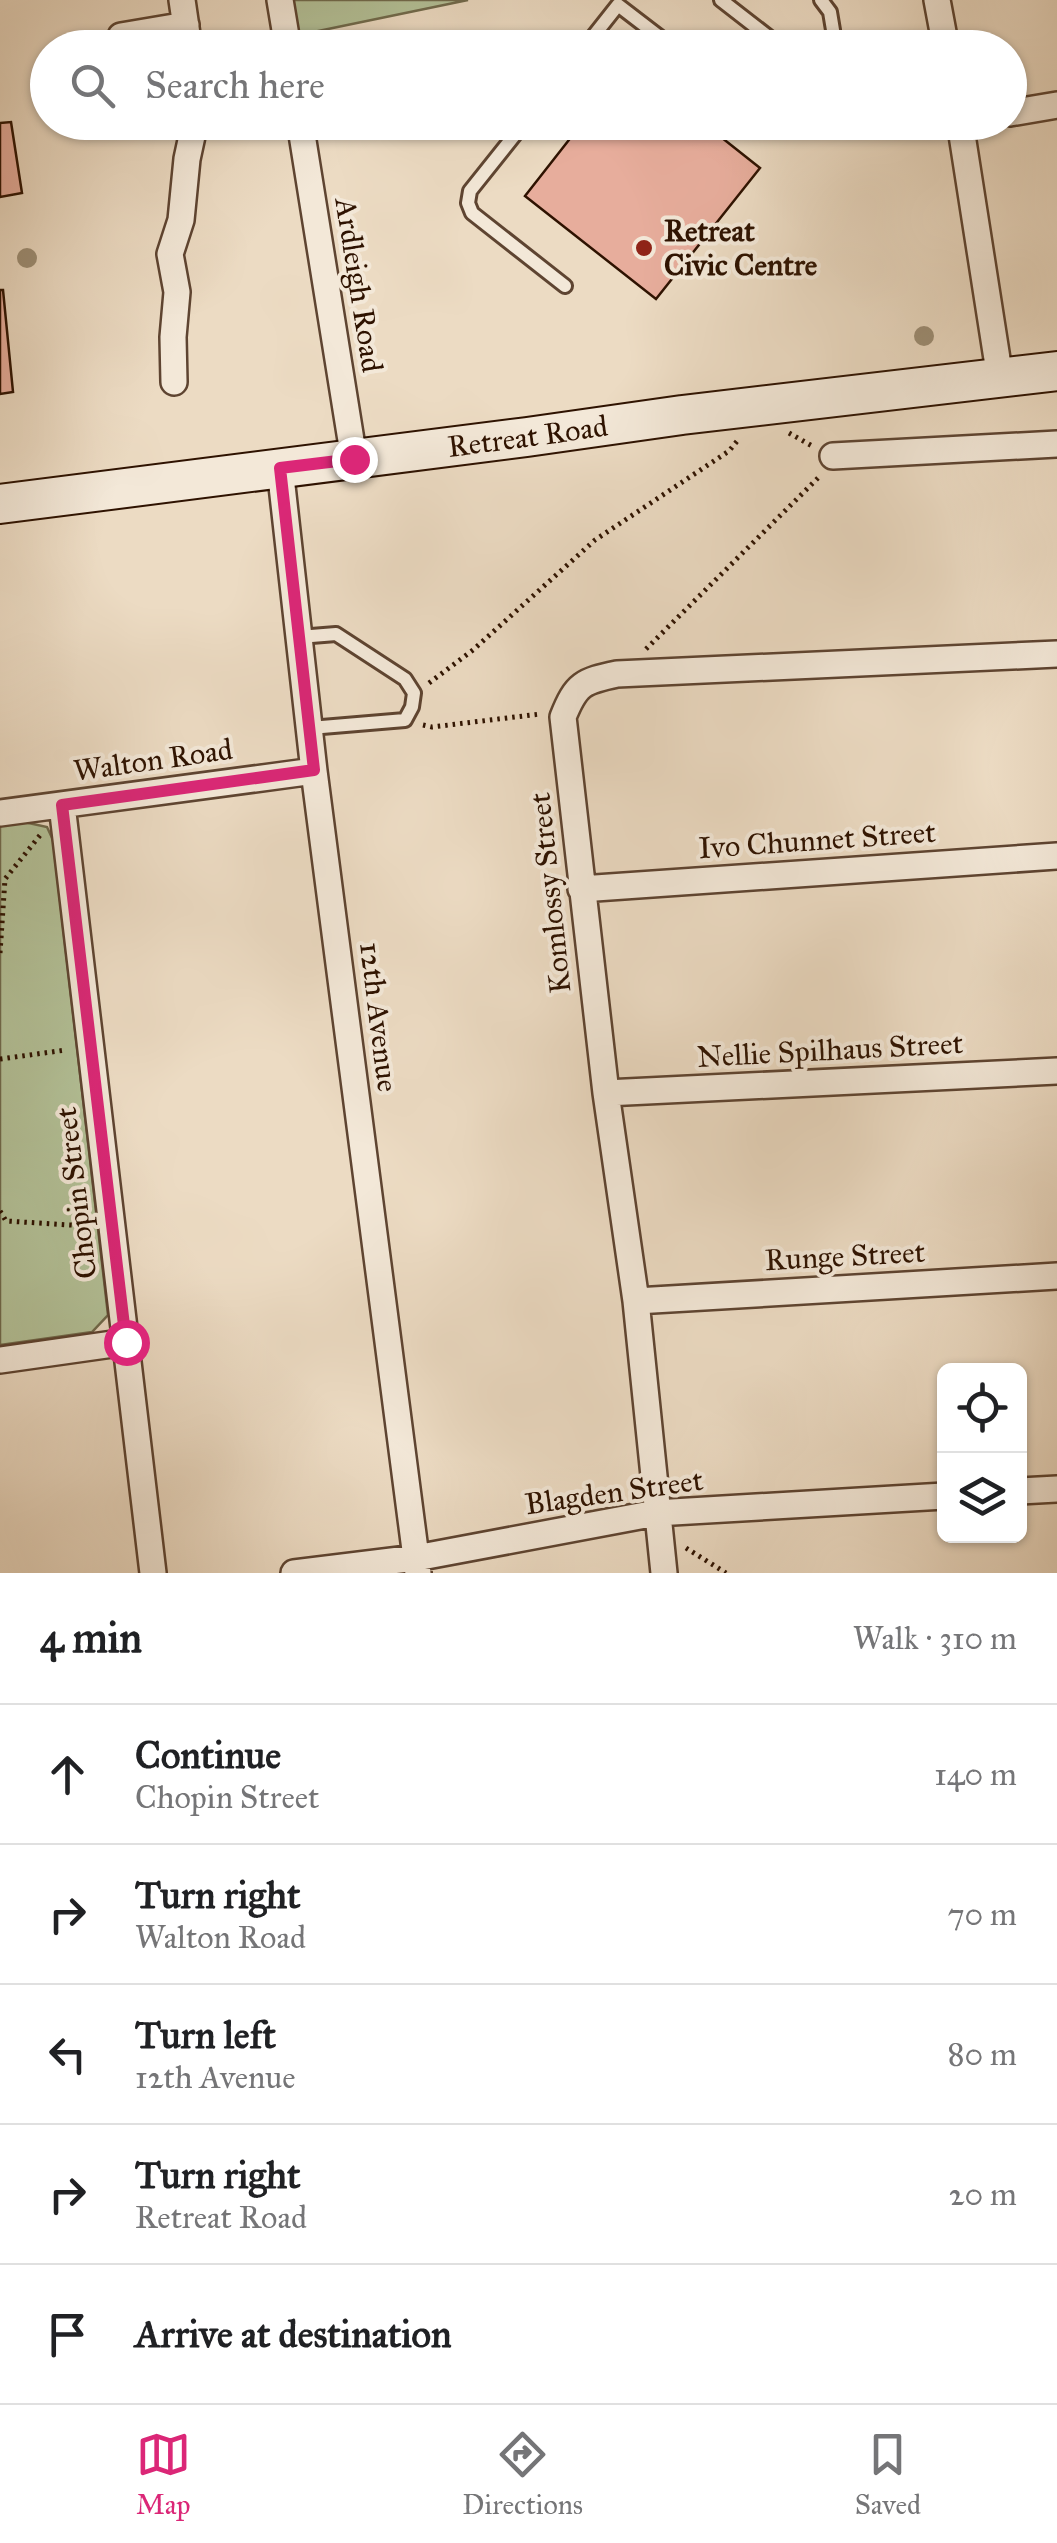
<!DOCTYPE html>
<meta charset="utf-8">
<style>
:root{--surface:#fff;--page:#f6f6f6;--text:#202124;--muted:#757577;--line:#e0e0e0;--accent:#db2777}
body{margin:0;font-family:"IM FELL Great Primer",serif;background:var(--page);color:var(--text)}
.controls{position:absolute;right:30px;bottom:30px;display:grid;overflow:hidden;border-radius:15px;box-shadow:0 2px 8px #0004}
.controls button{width:90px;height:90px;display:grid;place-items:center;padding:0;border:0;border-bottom:2px solid var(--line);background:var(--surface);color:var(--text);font:50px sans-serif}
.stop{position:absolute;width:30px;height:30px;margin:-22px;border:8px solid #db2777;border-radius:50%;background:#fff}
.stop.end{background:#db2777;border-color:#fff;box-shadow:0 2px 10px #0008}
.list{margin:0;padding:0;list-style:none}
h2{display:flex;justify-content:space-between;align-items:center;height:130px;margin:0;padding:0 40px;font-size:42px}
h2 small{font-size:32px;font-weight:400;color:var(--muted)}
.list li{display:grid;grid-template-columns:65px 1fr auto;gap:30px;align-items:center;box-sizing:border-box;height:140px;padding:0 40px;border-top:2px solid var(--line)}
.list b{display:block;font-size:38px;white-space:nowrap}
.list p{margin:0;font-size:32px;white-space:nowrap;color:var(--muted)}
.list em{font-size:32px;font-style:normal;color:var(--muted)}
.icon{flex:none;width:55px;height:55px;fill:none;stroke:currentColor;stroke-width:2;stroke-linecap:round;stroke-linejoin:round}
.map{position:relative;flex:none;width:1057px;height:1573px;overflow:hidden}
.search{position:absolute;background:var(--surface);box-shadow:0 2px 8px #0004;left:30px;right:30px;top:30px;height:110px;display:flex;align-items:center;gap:25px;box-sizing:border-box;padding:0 35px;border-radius:55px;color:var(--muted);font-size:38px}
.sheet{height:830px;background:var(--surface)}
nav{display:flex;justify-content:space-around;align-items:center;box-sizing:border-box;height:140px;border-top:2px solid var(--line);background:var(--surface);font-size:28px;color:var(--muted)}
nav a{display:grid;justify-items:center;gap:5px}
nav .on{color:var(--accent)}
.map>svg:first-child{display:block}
.green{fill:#b3c198;stroke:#706a4c;stroke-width:2.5}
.building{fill:#e7ad9c;stroke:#2e1200;stroke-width:2.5}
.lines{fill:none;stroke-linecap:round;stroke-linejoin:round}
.lane-casing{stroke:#5e4431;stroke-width:18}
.street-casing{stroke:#5e4431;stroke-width:30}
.secondary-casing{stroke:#2e1200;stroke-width:42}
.path{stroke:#2e1200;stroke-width:5;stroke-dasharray:2.5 5;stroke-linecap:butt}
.lane{stroke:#f3e8d8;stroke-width:12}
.street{stroke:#f3e8d8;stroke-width:25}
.secondary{stroke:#f3e8d8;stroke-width:38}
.tree{fill:#9d8e75}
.route{stroke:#db2777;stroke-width:12}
.poi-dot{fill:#8f2418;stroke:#f3e8d8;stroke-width:4}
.labels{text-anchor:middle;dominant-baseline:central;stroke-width:8;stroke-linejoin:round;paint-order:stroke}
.poi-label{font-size:30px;font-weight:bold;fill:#2e1200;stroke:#f3e8d8;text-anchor:start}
.street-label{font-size:30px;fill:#2e1200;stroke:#f3e8d8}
</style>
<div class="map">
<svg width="1057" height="1573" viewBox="0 0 1057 1573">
<rect width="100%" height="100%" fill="#ecdbc3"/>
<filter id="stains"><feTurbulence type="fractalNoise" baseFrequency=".002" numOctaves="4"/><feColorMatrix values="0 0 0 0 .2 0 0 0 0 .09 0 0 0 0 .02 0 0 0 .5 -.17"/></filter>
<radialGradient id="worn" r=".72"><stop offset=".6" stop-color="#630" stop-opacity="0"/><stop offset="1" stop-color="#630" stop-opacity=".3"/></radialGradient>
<path class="green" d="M293 0H468L299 35Z
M24 822 47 827 53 840 108 1315 92 1332 0 1345V825Z"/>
<path class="building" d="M11 122 22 193 0 197V123Z
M583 122H702L760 168 656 299 525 196Z
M0 290H3L13 392 0 394Z"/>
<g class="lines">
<defs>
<path id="lane" d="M721 0 783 48
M821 0 830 12 836 48
M584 48 618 5 674 48
M525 122 470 191 468 203 472 213 565 286
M774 122 792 127 835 122
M299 637 336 634 405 679 414 693 412 707 405 720 310 728"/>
<path id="street" d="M182 0 189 48
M280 0 288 48
M937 0 946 48
M121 36 186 25
M1010 113 1057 105
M300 122 354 459
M960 122 1000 378
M174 382 173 337 177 292 170 254 181 220 187 159 195 122
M833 456 1057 444
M280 468 314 771 418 1573
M62 805 153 1573
M0 813 314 771
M581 889 1057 856
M606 1093 1057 1071
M636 1301 1057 1276
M0 1360 127 1342
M1020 1491 1057 1489
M294 1573 416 1558 656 1513 944 1496
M664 1573 636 1301 606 1093 563 717C576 684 583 681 617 674L1057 654"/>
<g id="secondary">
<path id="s1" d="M0 504 527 437 682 415 1057 371"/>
</g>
</defs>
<use href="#lane" class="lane-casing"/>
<use href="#street" class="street-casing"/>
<use href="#secondary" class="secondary-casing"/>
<path class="path" d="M789 433 814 447
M646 649 819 477
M429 683 473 650 595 540 729 451 738 440
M423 725 432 727 540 714
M0 953 5 879 41 834
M0 1059 66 1050
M0 1211 6 1221 86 1226
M686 1548 726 1573"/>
<use href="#lane" class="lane"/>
<use href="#street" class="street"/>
<use href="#secondary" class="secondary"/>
</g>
<g class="tree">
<circle cx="27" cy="258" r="10"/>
<circle cx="924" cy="336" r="10"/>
</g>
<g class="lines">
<path class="route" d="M126 1342 62 805 314 770 280 468 354 459"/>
</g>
<circle class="poi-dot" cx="644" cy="248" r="10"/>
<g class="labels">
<g class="poi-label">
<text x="664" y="231">Retreat<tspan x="664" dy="34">Civic Centre</tspan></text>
</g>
<g class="street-label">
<text transform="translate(359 285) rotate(81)">Ardleigh Road</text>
<text stroke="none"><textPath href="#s1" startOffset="532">Retreat Road</textPath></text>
<text transform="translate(153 760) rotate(-8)">Walton Road</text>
<text transform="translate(817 840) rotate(-4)">Ivo Chunnet Street</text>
<text transform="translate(550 893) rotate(-96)">Komlossy Street</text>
<text transform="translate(379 1017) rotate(83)">12th Avenue</text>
<text transform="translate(830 1050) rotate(-3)">Nellie Spilhaus Street</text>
<text transform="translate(76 1193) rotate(-97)">Chopin Street</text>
<text transform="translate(845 1256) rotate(-3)">Runge Street</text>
<text transform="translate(614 1492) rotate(-8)">Blagden Street</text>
</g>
</g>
<rect width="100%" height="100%" filter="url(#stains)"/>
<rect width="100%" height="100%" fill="url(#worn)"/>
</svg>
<div class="controls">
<button><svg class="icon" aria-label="locate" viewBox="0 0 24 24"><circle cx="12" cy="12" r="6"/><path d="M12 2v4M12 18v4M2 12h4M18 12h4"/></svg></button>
<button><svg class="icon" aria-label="layers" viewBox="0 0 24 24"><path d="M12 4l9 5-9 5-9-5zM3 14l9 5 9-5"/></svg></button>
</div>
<div class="stop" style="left:126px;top:1342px"></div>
<div class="stop end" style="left:354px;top:459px"></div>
<div class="search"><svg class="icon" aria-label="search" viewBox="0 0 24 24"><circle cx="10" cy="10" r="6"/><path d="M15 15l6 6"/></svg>Search here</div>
</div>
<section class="sheet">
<h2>4 min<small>Walk · 310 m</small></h2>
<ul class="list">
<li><svg class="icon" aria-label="ahead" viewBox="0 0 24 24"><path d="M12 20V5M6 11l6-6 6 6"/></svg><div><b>Continue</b><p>Chopin Street</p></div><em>140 m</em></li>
<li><svg class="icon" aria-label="right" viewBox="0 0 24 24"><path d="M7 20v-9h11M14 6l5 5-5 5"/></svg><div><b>Turn right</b><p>Walton Road</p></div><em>70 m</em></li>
<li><svg class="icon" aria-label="left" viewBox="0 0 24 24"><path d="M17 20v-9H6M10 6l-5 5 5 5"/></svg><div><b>Turn left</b><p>12th Avenue</p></div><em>80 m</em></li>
<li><svg class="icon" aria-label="right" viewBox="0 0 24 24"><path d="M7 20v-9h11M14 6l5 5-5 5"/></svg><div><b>Turn right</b><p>Retreat Road</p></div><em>20 m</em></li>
<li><svg class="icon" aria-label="arrive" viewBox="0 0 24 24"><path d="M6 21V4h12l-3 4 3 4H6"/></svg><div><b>Arrive at destination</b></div></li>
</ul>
</section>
<nav>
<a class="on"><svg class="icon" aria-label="map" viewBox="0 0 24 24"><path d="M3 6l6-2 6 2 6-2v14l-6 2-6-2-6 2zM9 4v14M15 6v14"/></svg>Map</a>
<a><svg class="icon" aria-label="directions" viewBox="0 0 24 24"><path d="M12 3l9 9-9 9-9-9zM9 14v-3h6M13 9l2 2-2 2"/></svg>Directions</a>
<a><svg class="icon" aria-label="saved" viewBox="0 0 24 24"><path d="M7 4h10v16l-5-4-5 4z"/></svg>Saved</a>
</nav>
